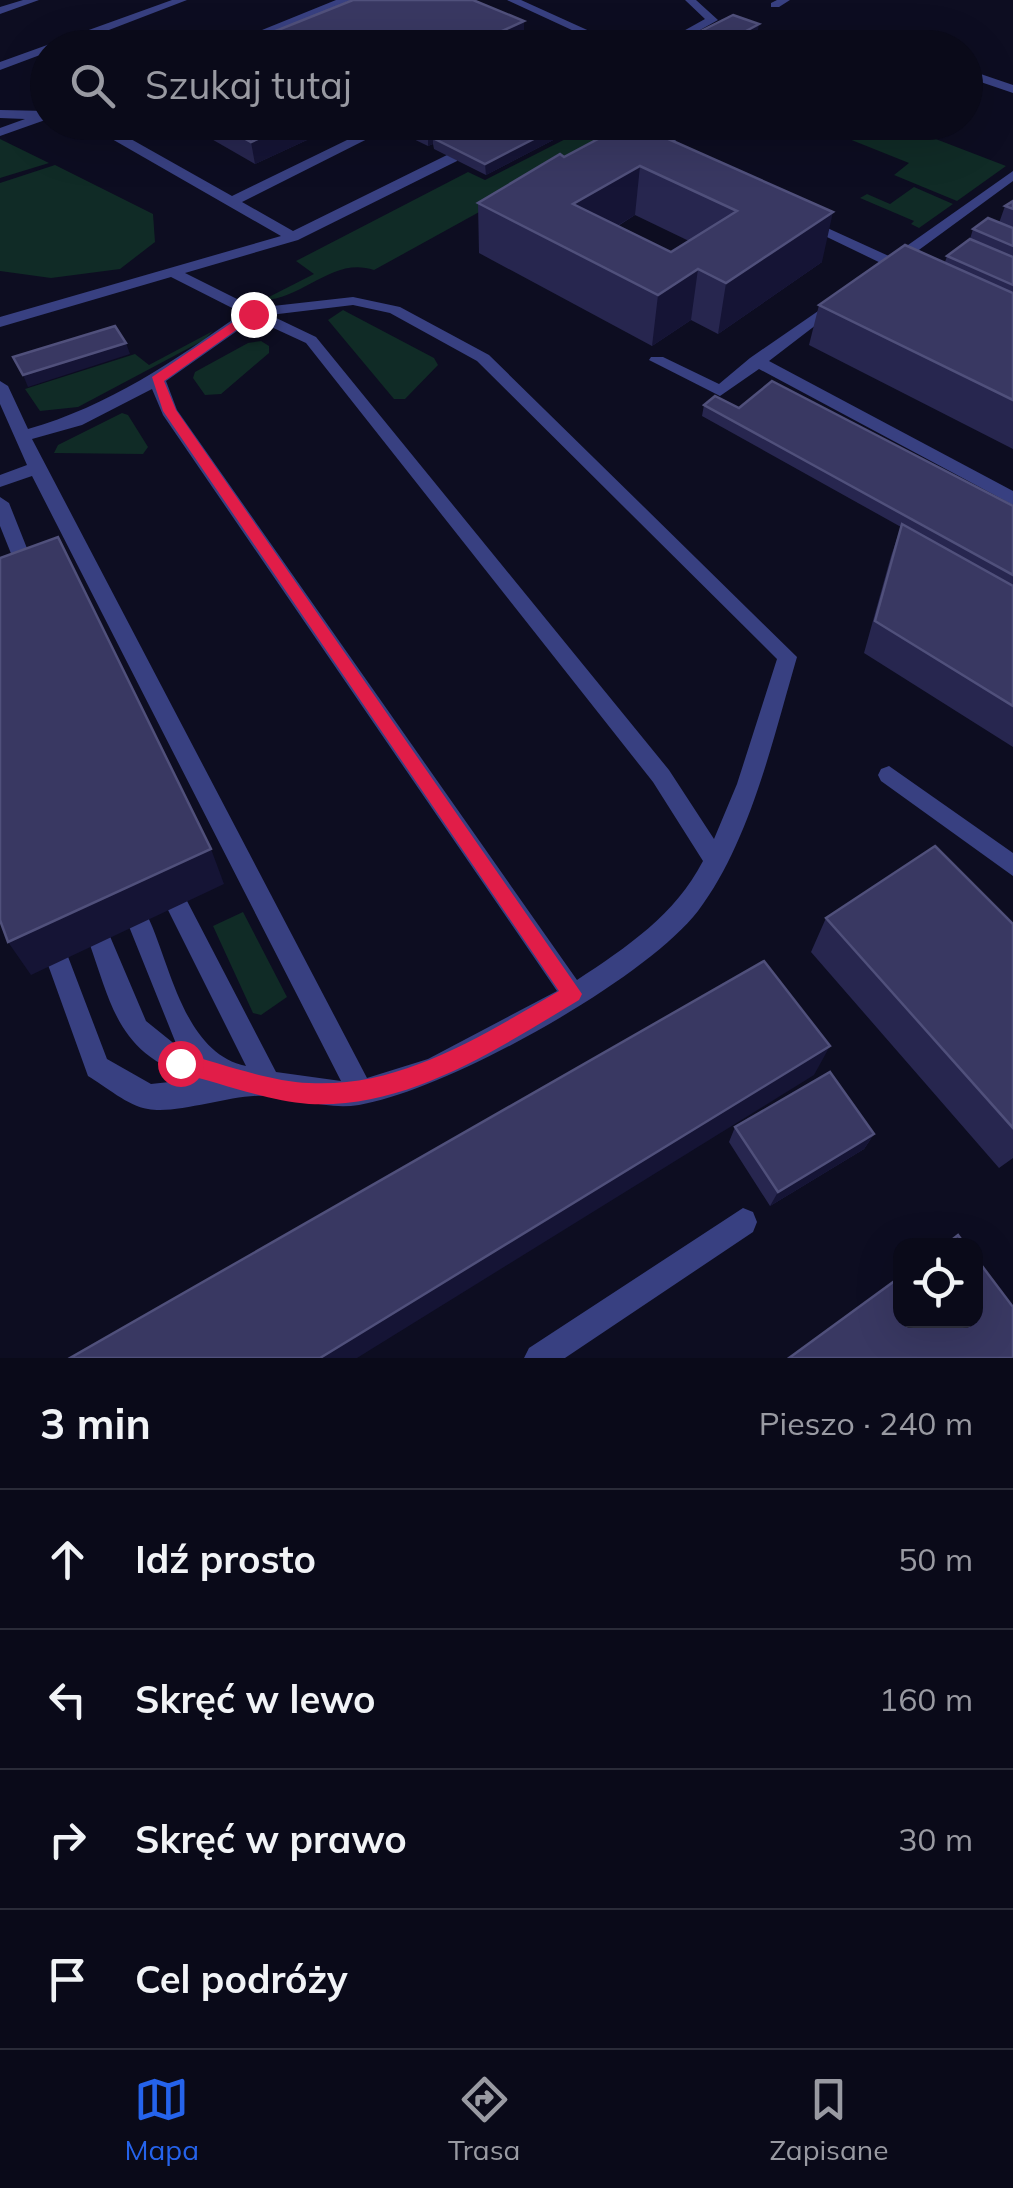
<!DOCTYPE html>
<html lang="pl">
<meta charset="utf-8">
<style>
:root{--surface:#0a0a19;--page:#181826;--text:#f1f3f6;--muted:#999aa2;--line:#2a2b38;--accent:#2563eb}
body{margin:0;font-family:Mulish,sans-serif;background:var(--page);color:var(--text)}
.controls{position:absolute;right:30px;bottom:30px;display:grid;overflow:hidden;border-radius:20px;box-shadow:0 10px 40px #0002}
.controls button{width:90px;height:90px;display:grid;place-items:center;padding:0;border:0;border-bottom:2px solid var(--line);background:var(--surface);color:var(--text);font:50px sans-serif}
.stop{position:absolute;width:30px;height:30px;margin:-22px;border:8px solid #e11d48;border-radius:50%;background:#fff}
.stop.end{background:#e11d48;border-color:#fff;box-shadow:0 2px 10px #0008}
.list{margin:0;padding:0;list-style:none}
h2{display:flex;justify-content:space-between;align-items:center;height:130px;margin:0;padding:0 40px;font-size:42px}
h2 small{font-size:32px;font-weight:400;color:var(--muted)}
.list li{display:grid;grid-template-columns:65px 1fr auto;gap:30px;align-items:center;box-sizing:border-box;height:140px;padding:0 40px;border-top:2px solid var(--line)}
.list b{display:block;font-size:38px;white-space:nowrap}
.list em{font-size:32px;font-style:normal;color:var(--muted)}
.icon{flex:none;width:55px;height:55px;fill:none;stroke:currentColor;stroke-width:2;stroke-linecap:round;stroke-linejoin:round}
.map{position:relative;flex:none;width:1013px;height:1358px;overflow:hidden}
.search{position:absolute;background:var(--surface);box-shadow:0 10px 40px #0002;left:30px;right:30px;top:30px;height:110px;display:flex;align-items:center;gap:25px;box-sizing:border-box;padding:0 35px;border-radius:55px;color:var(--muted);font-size:38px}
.sheet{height:690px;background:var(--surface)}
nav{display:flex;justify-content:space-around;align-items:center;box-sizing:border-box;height:140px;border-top:2px solid var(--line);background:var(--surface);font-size:28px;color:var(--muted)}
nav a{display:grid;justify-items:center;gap:5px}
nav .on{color:var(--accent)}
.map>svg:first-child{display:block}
.green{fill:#102b26}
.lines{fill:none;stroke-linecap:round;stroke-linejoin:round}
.service{fill:#384081;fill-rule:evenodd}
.wall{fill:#27264f;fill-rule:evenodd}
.shaded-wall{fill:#151435}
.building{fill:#393862;stroke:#50507b;stroke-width:2.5;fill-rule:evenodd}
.route{fill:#e11d48}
</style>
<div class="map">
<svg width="1013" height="1358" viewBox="0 0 1013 1358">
<rect width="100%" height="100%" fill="#0d0d21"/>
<path class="green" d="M597 123H641L374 270C333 256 304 299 263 300L314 274 296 261 468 172 485 180Z
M809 123H894L1006 166 957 201 894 175 909 163Z
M0 139 49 163 0 178Z
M55 165 153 214 155 242 120 269 51 278 0 271V183Z
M914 187 953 204 919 228 911 224 914 221 860 198 867 194 890 204Z
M343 310 434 358 438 365 405 399H394L328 320Z
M213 331 204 340 78 407 40 411 25 389 135 354 149 365Z
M261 341 269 346V353L221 394 205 395 193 378 195 372 248 343Z
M122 413 128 415 148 447 143 454 54 453 58 445Z
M243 912 287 997 261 1015 253 1013 213 926Z"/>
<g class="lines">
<path class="service" d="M23 0H39L0 14V7Z
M172 0H187L62 48H48V52L0 70V62Z
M336 0H351L235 48H218Z
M507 0H521L627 48H611L583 35 558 48H543L574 31Z
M685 0H696L718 20 668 48H653L705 19Z
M777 0H790L779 7H771V3Z
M872 40 896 48H839Z
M966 69 1013 85V93L966 77Z
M0 110 48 111V119L0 136V128L25 119 0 118Z
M67 122 106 125 232 196 384 122H401L242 202 293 231 447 155H457V161L298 240 185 273 255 308 353 297 400 307 489 355 797 657C773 739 750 842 698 911 644 981 445 1091 359 1105 327 1110 299 1098 268 1096 235 1093 178 1115 148 1109 128 1106 105 1086 88 1076L47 962 51 954 59 951 67 954 107 1059 151 1084 197 1079C119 1055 113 1010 89 942L93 934 101 931 109 934 146 1021 177 1046 128 924 132 917 140 913 148 917C171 966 184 1053 246 1066L166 906 170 899 178 896 186 899 276 1072 341 1081 32 476 0 487V475L27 465 0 404V381L8 386 28 429C109 406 174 361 242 313L171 277 0 327V317L281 236 98 131ZM353 305 390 313 477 361 777 659 737 784 714 839 669 770 316 337 270 315ZM254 319 306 343 653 782 703 861C675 915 627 947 577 980L177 410 166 381ZM152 389 163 415 557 991 428 1059 367 1078 32 439 82 425Z
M688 122H703L654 155H644V149Z
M1013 171V181L897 266H887L800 224 812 221 891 257Z
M837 298 844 302 842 305 769 361 1013 491V505L759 369 720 396 649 360 651 357H663L719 384 750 358Z
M0 497 9 503 38 576 36 581H22L0 526Z
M889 766 1013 853V876L881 781 878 775 881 769Z
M743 1208 753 1212 757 1222 753 1232 565 1358H524L529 1348Z"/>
</g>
<path class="wall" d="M757 35 744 42 748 48H680L681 41Z
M182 122H346L255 164Z
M400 122H588L486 175 434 149 433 144 428 146 401 133Z
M629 122 822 262 718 334 691 320 652 346 479 253 478 203ZM635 215 689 241 671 252 618 226Z
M1013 201V449L809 345 819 305 945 262 947 256 970 239 973 229 999 223 1005 206Z
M704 405 739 408 1013 506V747L864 653 891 556 901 527 702 416Z
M826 918 1013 924V1158L999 1168 811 952Z
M735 1127 874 1134 864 1149 770 1206 729 1142Z"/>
<path class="shaded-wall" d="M524 21V41L510 48H465Z
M759 24 757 35 733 48H714Z
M296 122H346L255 164 251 142Z
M454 122H473L433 138V144L428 146V135Z
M567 122H588L486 175 485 164Z
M640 166 635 215 574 252 573 204Z
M833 212 822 262 718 334 726 283Z
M698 269 691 320 652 346 658 295Z
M126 343 130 354 28 387 23 375Z
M211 849 224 884 31 975 8 942Z
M830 1046 814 1075 357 1358H320Z
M874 1134 864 1149 770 1206 778 1192Z"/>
<path class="building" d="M353 0H473L524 21 465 48H233Z
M733 15 759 24 733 38 725 35 700 48 681 41Z
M725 35 749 44 741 48H700Z
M216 122H296L251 142Z
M402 122H454L428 135Z
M466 122H567L485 164 433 138Z
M630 122 833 212 726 283 698 269 658 295 478 203 560 154 564 157ZM640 166 737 211 671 252 573 204Z
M1013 201V209L1005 206Z
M988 218 1013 228V246L973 229Z
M970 239 1013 257V285L947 256Z
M905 245 1013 293V400L819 305Z
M115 326 126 343 23 375 13 357Z
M772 381 1013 506V575L704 405 715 396 739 408Z
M902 524 1013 586V706L875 621Z
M58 537 211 849 8 942 0 920V558Z
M935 846 1013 924V1128L826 918Z
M764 961 830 1046 320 1358H70Z
M830 1072 874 1134 778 1192 735 1127Z
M958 1235 966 1246H944Z
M976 1258 1013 1307V1358H789L900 1277V1320H976Z"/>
<path class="route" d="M249 311 259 314 164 381 176 410 582 994 579 1000C497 1049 408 1109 309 1104 267 1101 221 1083 180 1073L170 1063 180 1053C221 1063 267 1081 309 1083 401 1088 481 1036 559 991L163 411 152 377Z"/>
</svg>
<div class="controls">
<button><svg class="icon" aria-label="locate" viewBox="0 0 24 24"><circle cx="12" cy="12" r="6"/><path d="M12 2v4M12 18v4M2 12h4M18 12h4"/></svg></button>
</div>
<div class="stop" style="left:180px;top:1063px"></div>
<div class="stop end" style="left:253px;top:314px"></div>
<div class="search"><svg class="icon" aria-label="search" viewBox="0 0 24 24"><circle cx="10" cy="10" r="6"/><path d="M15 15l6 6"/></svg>Szukaj tutaj</div>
</div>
<section class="sheet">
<h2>3 min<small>Pieszo · 240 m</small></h2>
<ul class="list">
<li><svg class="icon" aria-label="ahead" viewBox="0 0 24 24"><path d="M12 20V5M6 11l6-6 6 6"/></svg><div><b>Idź prosto</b></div><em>50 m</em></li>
<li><svg class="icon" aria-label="left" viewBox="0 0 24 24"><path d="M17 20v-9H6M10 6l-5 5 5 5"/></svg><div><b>Skręć w lewo</b></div><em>160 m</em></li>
<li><svg class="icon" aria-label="right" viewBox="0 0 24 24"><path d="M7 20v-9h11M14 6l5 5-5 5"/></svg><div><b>Skręć w prawo</b></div><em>30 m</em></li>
<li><svg class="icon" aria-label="arrive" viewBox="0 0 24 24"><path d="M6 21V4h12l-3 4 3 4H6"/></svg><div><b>Cel podróży</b></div></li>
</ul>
</section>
<nav>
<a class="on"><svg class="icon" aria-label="map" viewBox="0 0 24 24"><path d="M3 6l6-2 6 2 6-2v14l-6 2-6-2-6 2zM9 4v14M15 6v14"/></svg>Mapa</a>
<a><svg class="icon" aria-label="directions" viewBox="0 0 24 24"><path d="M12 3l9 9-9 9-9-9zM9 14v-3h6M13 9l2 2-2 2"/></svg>Trasa</a>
<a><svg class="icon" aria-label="saved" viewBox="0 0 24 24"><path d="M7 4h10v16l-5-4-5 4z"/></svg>Zapisane</a>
</nav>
